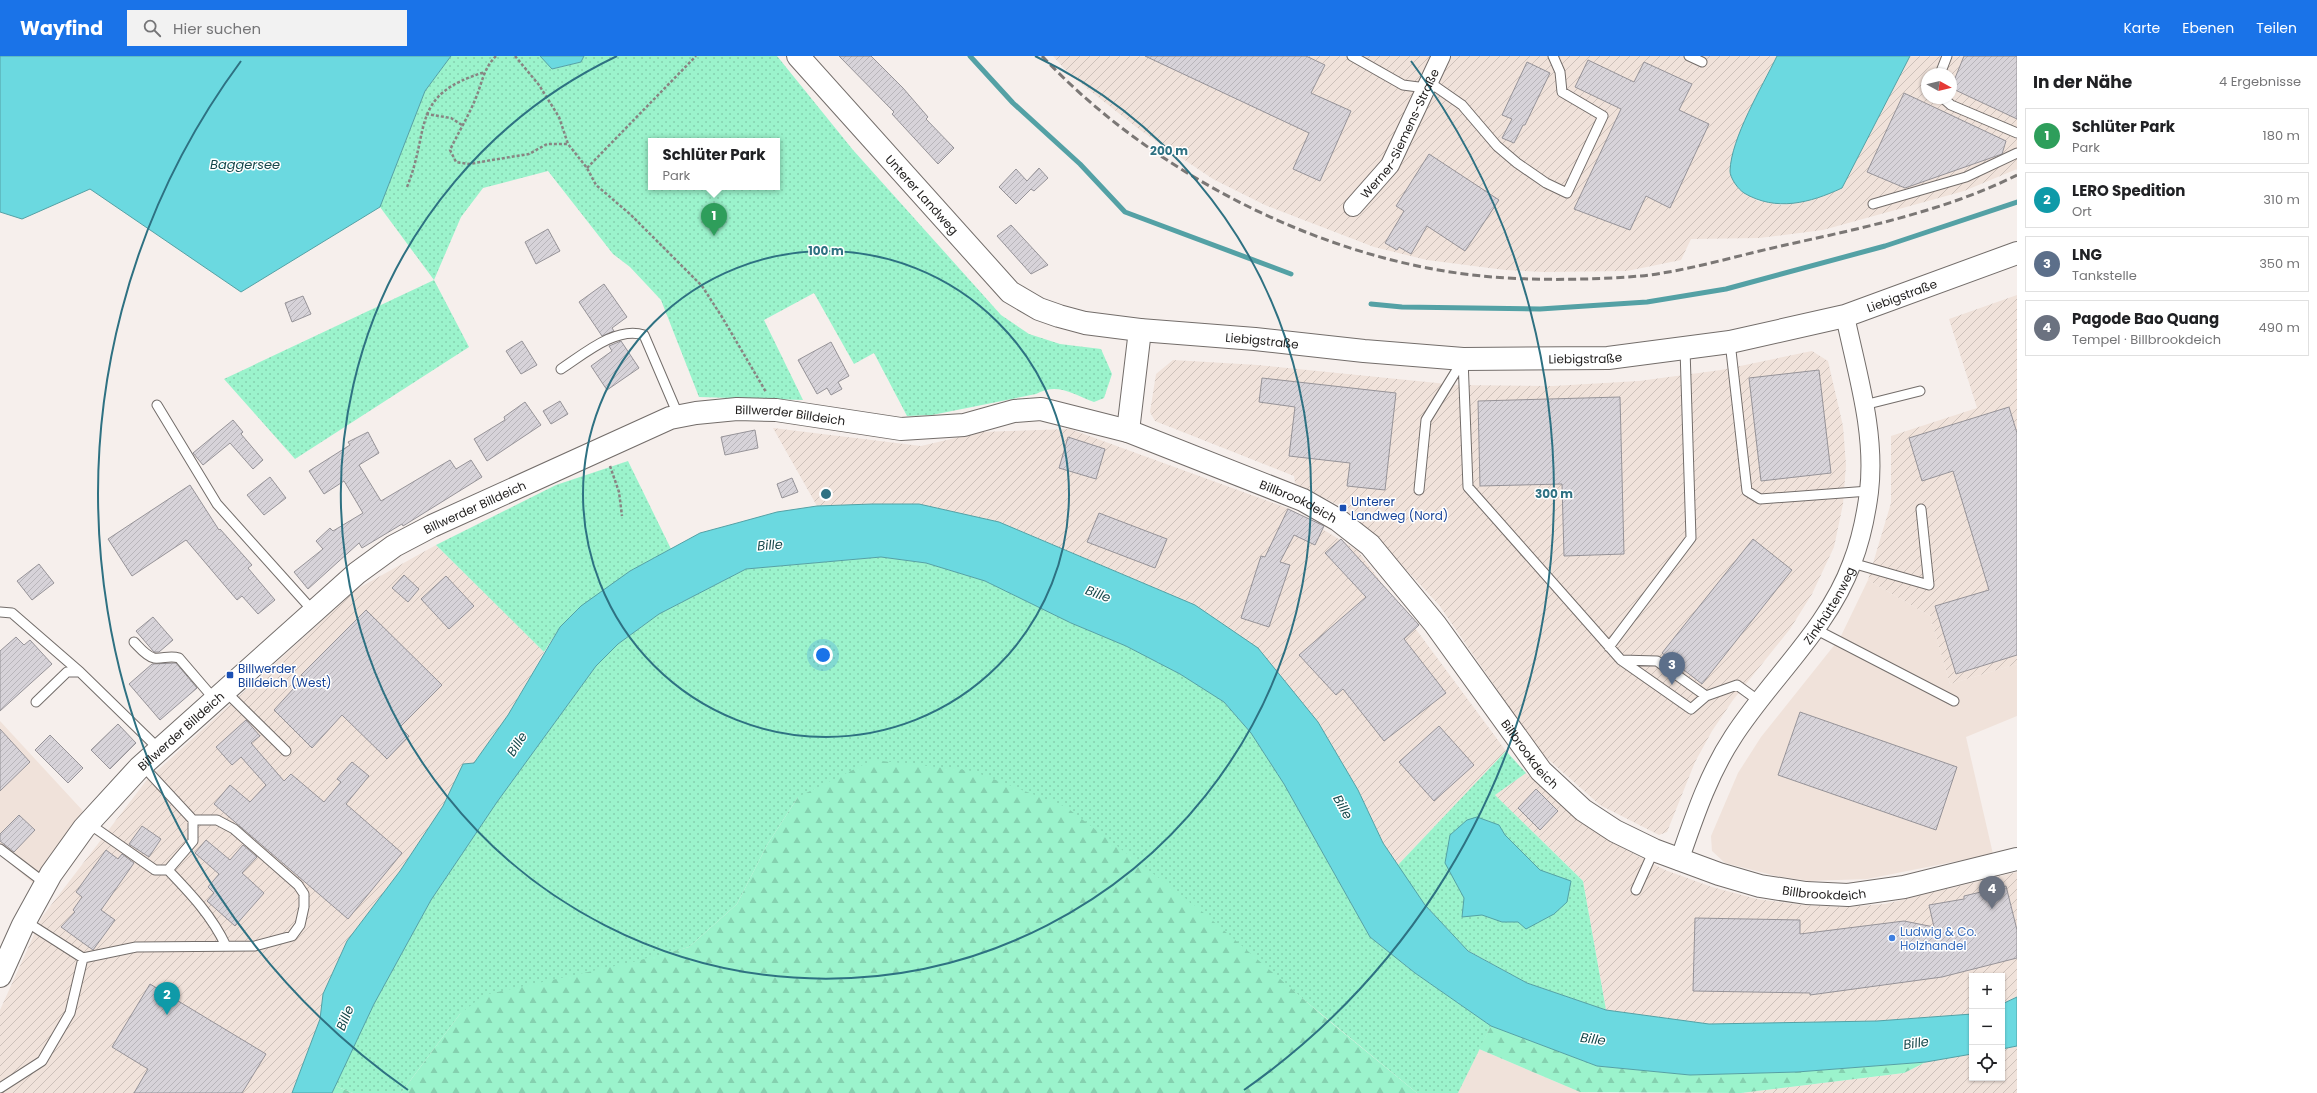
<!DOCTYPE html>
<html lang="de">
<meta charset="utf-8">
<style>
:root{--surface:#fff;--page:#f2f2f2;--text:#202124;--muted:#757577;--line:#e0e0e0;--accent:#1a73e8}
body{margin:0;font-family:Poppins,sans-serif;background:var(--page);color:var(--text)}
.controls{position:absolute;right:12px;bottom:12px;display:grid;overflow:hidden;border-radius:0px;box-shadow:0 1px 3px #0004}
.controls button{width:36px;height:36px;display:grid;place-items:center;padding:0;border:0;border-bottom:1px solid var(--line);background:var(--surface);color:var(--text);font:20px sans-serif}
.compass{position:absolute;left:1921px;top:12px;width:36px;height:36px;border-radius:50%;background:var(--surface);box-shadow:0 1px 3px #0004;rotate:98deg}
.you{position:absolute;left:823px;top:599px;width:14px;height:14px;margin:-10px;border:3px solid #fff;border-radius:50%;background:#1a73e8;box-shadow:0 0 0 6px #1a73e833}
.badge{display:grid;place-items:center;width:26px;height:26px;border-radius:50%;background:var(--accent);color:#fff;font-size:13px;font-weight:700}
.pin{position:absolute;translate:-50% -33px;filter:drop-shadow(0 1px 2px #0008)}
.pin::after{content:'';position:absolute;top:21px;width:14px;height:12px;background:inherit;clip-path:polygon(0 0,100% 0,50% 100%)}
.popup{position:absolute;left:648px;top:82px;width:132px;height:52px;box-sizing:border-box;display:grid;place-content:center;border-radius:0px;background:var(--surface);filter:drop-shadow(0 1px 3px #0005);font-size:13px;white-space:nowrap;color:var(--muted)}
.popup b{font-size:15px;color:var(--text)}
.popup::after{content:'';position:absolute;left:50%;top:100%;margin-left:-8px;border:8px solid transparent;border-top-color:var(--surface)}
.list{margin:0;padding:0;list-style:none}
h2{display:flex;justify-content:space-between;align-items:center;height:52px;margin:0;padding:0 16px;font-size:17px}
h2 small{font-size:13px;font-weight:400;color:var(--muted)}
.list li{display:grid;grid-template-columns:26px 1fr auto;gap:12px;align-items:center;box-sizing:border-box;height:56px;margin:0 8px 8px;padding:0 8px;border:1px solid var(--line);border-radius:0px}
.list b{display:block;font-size:15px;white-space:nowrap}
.list p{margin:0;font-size:13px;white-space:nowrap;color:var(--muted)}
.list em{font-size:13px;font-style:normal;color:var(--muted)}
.icon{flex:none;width:22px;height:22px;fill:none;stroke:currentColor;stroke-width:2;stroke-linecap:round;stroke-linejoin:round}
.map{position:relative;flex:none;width:2017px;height:1037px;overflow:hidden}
header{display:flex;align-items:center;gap:24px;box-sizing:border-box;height:56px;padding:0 20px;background:var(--accent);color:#fff}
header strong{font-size:19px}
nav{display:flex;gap:22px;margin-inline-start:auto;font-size:14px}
.search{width:280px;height:36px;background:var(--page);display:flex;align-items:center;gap:10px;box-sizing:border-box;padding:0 14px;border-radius:0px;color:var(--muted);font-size:15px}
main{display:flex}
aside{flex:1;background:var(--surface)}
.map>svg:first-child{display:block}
.built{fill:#f0e2da}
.industrial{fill:url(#industrial-furrows);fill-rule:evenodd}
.grass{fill:url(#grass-dots);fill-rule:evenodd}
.forest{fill:url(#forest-firs)}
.water{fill:#6bd9e0;stroke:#54a1a5}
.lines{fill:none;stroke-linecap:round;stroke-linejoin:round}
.stream{stroke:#54a1a5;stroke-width:5}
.building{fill:url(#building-hatch);stroke:#969398}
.lane-casing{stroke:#736d6a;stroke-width:11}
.street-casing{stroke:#736d6a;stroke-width:20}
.secondary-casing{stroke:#736d6a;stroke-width:24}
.path{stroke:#888482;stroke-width:2.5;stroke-dasharray:3 2;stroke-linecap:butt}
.lane{stroke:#fff;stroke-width:9}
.street{stroke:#fff;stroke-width:18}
.secondary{stroke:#fff;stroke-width:22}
.rail{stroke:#7b7775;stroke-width:3;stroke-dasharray:8 4;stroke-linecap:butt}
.ring{fill:none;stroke:#2e7182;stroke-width:2}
.transit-dot{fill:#1a4fb4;stroke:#fff;stroke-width:1.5}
.shop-dot{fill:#3f7fe0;stroke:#fff;stroke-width:1.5}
.labels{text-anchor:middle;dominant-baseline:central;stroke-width:3;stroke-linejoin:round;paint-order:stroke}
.street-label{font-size:12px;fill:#1f1d1c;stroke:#fff}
.transit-label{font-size:12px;fill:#164399;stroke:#fff;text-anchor:start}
.shop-label{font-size:12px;fill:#366cbe;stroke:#fff;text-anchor:start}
.water-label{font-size:13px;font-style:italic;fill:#16484b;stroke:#fff}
.centre{fill:#2e7182;stroke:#fff;stroke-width:2}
.ring-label{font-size:12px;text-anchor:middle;font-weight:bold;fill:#2e7182;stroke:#fff;stroke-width:3;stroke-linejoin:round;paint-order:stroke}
</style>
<header>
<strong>Wayfind</strong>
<div class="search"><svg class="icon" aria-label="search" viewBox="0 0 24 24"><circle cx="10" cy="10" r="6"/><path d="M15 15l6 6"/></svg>Hier suchen</div>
<nav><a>Karte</a><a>Ebenen</a><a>Teilen</a></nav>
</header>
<main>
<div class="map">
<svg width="2017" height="1037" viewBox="0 0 2017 1037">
<defs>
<pattern id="industrial-furrows" width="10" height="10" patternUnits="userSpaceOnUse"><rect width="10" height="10" fill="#f0e2da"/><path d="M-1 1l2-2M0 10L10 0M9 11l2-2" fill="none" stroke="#cdc1ba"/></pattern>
<pattern id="grass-dots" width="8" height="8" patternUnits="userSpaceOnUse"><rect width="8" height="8" fill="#9bf3cc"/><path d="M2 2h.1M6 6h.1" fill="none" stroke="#85d0af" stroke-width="1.8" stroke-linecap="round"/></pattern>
<pattern id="forest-firs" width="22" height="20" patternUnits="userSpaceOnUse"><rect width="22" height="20" fill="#9bf3cc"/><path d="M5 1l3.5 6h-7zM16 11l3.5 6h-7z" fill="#85d0af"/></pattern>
<pattern id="building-hatch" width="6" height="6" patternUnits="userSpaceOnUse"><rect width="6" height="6" fill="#d7d3d9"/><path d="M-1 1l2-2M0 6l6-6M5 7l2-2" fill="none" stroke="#b8b5ba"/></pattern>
</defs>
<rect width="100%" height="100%" fill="#f6efec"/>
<path class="built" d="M1868 524 1930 560 1950 628 2017 608V660L1966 681 1993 798 1867 823 1809 825 1776 820 1725 807 1712 795 1711 780 1738 717 1761 681 1840 582Z
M0 665 83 755 33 827 0 799Z
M1479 993 1580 1036 1611 1037H1458Z"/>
<path class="industrial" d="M1053 0H1777L1735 88 1730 116 1739 133 1758 145 1782 149 1824 140 1842 132 1910 0H2017V113L1964 135 1823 174 1759 182 1691 183 1681 204 1627 215 1544 216 1505 214 1427 204 1374 191 1265 149 1213 123 1140 74 1069 18ZM1927 18H1951V42H1927Z
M2017 239V608L1950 628 1930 560 1868 524 1891 447V380L1977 352 1949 263Z
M1812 295 1828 305 1843 370 1846 409 1843 448 1834 491 1812 538 1790 573 1733 644 1712 675 1695 706 1667 776 1659 779 1600 749 1540 696 1439 549 1375 480 1338 449 1295 427 1294 420 1155 365 1150 356 1156 318 1173 304 1258 309 1457 329 1553 330 1639 325 1721 314Z
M773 372 921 390 981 376 1070 373 1290 453 1358 495 1506 695 1397 810 1383 787 1358 734 1318 666 1195 549 999 466 872 448 817 450Z
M436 489 544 596 508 659 474 707 463 708 443 750 400 815 347 885 323 938 320 963 292 1037H0V954L42 861 146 725 357 533Z
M1526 717 1572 759 1613 787 1665 814 1712 831 1757 843 1803 849 1845 851 1885 848 2017 816V941L2002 948V920H1972V958L1877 965 1709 968 1606 954 1583 825 1495 739Z
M2017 990V1037H1741L1904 1017 1926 1006 1972 998V1022H2002V993Z"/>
<path class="grass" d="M451 0H540L553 13 581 6 584 0H777L853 94 1001 259 1029 278 1060 288 1101 293 1112 318 1104 342 1094 346C1073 338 1057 326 1036 338L932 359 907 360 874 297 854 308 814 237 764 264 803 344 699 341 661 244 630 211 613 198 548 115 483 132 461 161 434 224 469 291 295 403 224 323 434 224 380 151 425 35ZM651 85H777V131H651Z
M628 405 671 493 630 515 560 571 544 596 436 489 556 429Z
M881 501 926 507 985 525 1071 567 1126 590 1180 618 1224 646 1251 677 1284 728 1370 881 1415 917 1491 970 1458 1037H1417L1280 924 798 741 767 789 737 848 689 891 460 958 401 1037H353L335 1030 374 948 431 844 497 746 596 610 618 588 659 558 746 513Z
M1506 695 1526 717 1495 739 1583 825 1606 954 1527 927 1467 894 1425 849 1397 810Z"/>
<path class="forest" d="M873 704 972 715 1066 751 1198 852 1323 960 1417 1037H401L460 958 484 939 633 906 689 891 737 848 767 789 798 741Z
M1491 970 1597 1010 1690 1019 1797 1016 1926 1006 1904 1017 1741 1037 1580 1036 1479 993Z
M335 1030 353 1037H332Z"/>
<path class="water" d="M0 0H451L425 35 380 151 241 236 90 133 22 163 0 156Z
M540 0H584L581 6 552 13Z
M1777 0H1910L1842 132C1810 147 1776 156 1744 137 1738 133 1730 122 1730 115 1731 82 1762 31 1777 0Z
M872 448H919L999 466 1195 549 1258 592 1318 666 1358 734 1383 787 1425 849 1468 895 1527 927 1606 954 1709 968 1877 965 1972 958V998L1926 1006 1797 1016 1690 1019 1597 1010 1491 970 1415 917 1370 881 1284 728 1251 677 1224 646 1180 618 1126 590 1071 567 985 525 926 507 881 501 746 513 659 558 618 588 596 610 497 746 431 844 374 948 332 1037H292L320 963 323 938 347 885 400 815 443 750 463 708 474 707 508 659 560 571 581 550 630 515 700 477 737 467 777 456 817 450Z
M1477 761 1499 769 1505 779 1540 814 1571 825 1567 846 1554 858 1526 873 1518 866H1502L1482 859 1462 861 1464 842 1445 807 1450 779 1467 764Z
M2017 941V990L2002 993V948Z"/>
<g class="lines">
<path class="stream" d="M970 0 1013 47 1080 108 1125 156 1291 218
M1371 248 1402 251 1540 253 1647 246 1726 233 1885 190 2017 146"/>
</g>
<path class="building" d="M839 0H871L903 32 928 61 926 63 954 92 938 108 892 58 894 56Z
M1145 0H1306L1325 9 1311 37 1351 55 1320 125 1293 113 1309 77Z
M1964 0H2017V63L1951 32Z
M1588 4 1634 26 1644 6 1692 28 1679 54 1709 68 1670 152 1646 140 1630 174 1574 153 1621 53 1575 31Z
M1527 6 1550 17 1525 69H1523L1514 87 1502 82 1512 63 1502 59Z
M1904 37 2006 85 2002 98 1905 132 1867 116Z
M1429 98 1499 144 1465 195 1427 170 1411 198 1399 191 1397 194 1385 187 1404 155 1396 150Z
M1039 112 1048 122 1034 135 1031 133 1016 148 999 131 1016 113 1027 125Z
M1011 169 1048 209 1031 218 997 180Z
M548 173 560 195 536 208 525 186Z
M604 228 627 261 612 272 614 275 602 280 579 246Z
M303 240 311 258 292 266 285 247Z
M522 285 537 309 521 318 506 295Z
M621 285 639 312 607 334 591 310 612 295 609 290Z
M831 286 849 320 838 326 842 333 831 339 827 332 817 338 798 304Z
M1819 314 1831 417 1761 425 1749 322Z
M1262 322 1396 337 1385 434 1347 430 1350 407 1289 400 1295 351 1259 346Z
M1620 341 1624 498 1564 500 1562 428 1480 430 1478 345Z
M560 345 568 358 551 368 543 355Z
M525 346 541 369 487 405 474 383 505 364 504 361Z
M2009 351 2017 377V599L1956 618 1935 550 1989 534 1953 415 1922 425 1909 382Z
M233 364 243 376 241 378 263 404 253 413 230 387 203 409 193 397Z
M755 374 758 392 725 399 721 381Z
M368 376 379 397 359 409 381 445 450 404 456 413 471 404 482 421 403 470 402 468 362 492 359 487 308 533 294 516 323 493 316 485 330 472 333 475 363 457 344 425 324 438 309 415 350 389 348 386Z
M1068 381 1105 393 1096 423 1059 412Z
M270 421 286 442 264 459 247 439Z
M792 422 798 436 782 442 777 428Z
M190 429 219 474 220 473 252 509 248 512 275 544 258 558 242 540 237 544 186 484 132 520 108 483Z
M1288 453 1324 470 1315 489 1294 479 1280 506 1290 509 1269 571 1241 562 1261 500 1265 501Z
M1099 457 1167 483 1155 512 1087 486Z
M1341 483 1419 569 1404 583 1446 637 1384 685 1343 633 1336 639 1299 599 1366 541 1325 497Z
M1753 483 1792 514 1702 628 1662 597Z
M39 508 54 527 32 544 17 525Z
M404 519 419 533 408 546 392 532Z
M446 520 474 550 449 573 421 543Z
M366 554 442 629 400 671 409 680 387 703 342 659 312 692 274 654 304 621 301 619Z
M153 561 173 584 159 596H154L136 575Z
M16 581 24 589 30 584 52 608 0 655V595Z
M176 607 197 632 160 664 129 628 152 608Z
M1800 656 1957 711 1936 774 1778 719Z
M246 664 260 680 251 687 284 725 291 718 324 746 341 726 337 723 352 706 369 720 346 748 402 797 348 863 214 748 230 729 250 746 266 729 241 701 232 709 216 691Z
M118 668 136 687 110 713 91 694Z
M1439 670 1474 709 1434 745 1399 706Z
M0 673 30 706 0 735Z
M50 679 83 712 68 727 35 694Z
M1536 733 1558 755 1540 774 1518 752Z
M19 759 35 774 14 796 0 785V778Z
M142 770 161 783 149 801 129 788Z
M206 784 230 804 243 789 257 801 242 817 264 837 235 870 207 845 214 837 208 831 219 818 195 797Z
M106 794 118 803 122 798 134 807 101 854 115 864 93 894 61 871 75 856 73 854 82 841 76 836Z
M2006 830 2017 874V902L1942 921 1810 939V937L1693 935 1695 862 1800 864V878L1904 865 1934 871 1929 849 1964 843V840Z
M150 928 266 998 242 1037H134L148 1013 112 991Z"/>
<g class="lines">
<defs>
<path id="lane" d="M1352 0 1403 29 1426 32
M1689 0 1702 6
M1940 18 1947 0
M1429 26 1462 49 1497 90 1517 107 1546 127 1567 137 1603 60 1562 36 1560 16 1553 0
M1943 42 1951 49 2017 77
M1873 148 1966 121 2017 97
M1730 286 1747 435 1760 443 1869 435
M1463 303 1468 431 1621 604 1691 653 1706 640 1737 629 1759 645
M561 313C584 298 616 270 644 279L679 361
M157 349 217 448 314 556
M1864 349 1920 335
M1419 434 1426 364 1463 304
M1852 507 1929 529 1921 453
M0 556 12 557 80 616
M1815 573 1954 645
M134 586C139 591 146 600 154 602 163 603 170 599 179 602L215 644
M1609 591 1691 482 1685 293
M1621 604 1657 605 1706 640
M225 635 286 695
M36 646 67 616H80L160 694
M88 767 155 814H168L193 785V764L142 709
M0 793 46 828
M168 814C191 838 212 860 226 890
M1636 834 1654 794
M25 865 83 902 136 891 255 890 292 880 300 869 304 851V838L298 829 234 773 217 764H193
M0 1032 42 1005 70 957 83 902"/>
<g id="street">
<path id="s1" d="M1353 151 1390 109 1441 0"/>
<path id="s2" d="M1679 805C1694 762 1708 719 1733 681 1771 622 1828 573 1852 507 1861 484 1866 459 1869 436 1876 377 1857 317 1845 260"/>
</g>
<g id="secondary">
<path id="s3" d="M798 0 1010 236 1039 253 1059 260 1085 267 1140 274 1255 283 1364 295 1463 303 1608 302 1730 286 1845 260 2017 197"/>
<path d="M1128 375 1140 274"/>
<path id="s4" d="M0 920 23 869 51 818 84 772 139 712 357 517 394 490 432 470 670 362 696 357 737 353 776 354 901 373 964 369 1014 355 1041 353 1128 375 1303 444 1338 464 1370 489 1435 568 1541 715 1583 754 1615 775 1654 794 1719 818 1760 830 1806 837 1848 839 1904 831 2017 803"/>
</g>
</defs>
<use href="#lane" class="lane-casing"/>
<use href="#street" class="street-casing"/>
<use href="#secondary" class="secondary-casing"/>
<path class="path" d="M496 0C483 13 482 28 475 44 468 61 458 77 450 94L456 106 469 108 492 104 529 98 547 88H568
M515 0 539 29 559 61 568 88 587 112 596 129 631 159 702 230 722 261 766 336
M426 58 451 62 462 69
M587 112 696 0
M407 131C431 72 409 39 485 16
M610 410 619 436 622 460"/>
<use href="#lane" class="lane"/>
<use href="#street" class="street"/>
<use href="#secondary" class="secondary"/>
<path class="rail" d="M1042 0C1152 117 1321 204 1482 220 1532 225 1590 224 1641 220 1688 215 1743 198 1790 188 1867 171 1947 154 2017 119"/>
</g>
<g class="ring">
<circle cx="826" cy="438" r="243"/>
<path d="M1035 0A485 485 0 1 1 617 0"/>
<path d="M408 1034A728 728 0 0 1 241 5M1411 5A728 728 0 0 1 1244 1034"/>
</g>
<g class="transit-dot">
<rect x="1339" y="448" width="8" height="8" rx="2"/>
<rect x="226" y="615" width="8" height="8" rx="2"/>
</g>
<circle class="shop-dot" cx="1892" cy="882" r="4"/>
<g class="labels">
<g class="street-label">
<text stroke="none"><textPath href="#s1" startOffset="88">Werner-Siemens-Straße</textPath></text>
<text stroke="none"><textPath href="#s3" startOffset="186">Unterer Landweg</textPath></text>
<text stroke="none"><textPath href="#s3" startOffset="1225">Liebigstraße</textPath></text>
<text stroke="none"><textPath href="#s3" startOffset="577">Liebigstraße</textPath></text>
<text stroke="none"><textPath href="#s3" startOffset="901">Liebigstraße</textPath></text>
<text stroke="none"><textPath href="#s4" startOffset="1016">Billwerder Billdeich</textPath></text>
<text stroke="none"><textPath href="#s4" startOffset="1544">Billbrookdeich</textPath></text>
<text stroke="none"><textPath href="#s4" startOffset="680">Billwerder Billdeich</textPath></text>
<text stroke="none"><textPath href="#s2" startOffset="299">Zinkhüttenweg</textPath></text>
<text stroke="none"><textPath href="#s4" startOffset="308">Billwerder Billdeich</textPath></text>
<text stroke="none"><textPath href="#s4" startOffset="1892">Billbrookdeich</textPath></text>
<text stroke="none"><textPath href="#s4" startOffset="2228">Billbrookdeich</textPath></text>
</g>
<g class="transit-label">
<text x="1351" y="445">Unterer<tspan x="1351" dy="14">Landweg (Nord)</tspan></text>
<text x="238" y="612">Billwerder<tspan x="238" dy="14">Billdeich (West)</tspan></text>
</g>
<g class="shop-label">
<text x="1900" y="875">Ludwig &amp; Co.<tspan x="1900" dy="14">Holzhandel</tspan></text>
</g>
<g class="water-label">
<text x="245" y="108">Baggersee</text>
<text transform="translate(770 489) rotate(-4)">Bille</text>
<text transform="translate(1098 538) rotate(20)">Bille</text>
<text transform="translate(517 688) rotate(-57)">Bille</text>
<text transform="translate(1343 751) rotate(61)">Bille</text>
<text transform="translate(345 962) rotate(-68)">Bille</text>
<text transform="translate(1593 983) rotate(8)">Bille</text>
<text transform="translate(1916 987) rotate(-8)">Bille</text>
</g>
</g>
<circle cx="826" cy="438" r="6" class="centre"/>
<g class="ring-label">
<text x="1169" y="99">200 m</text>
<text x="826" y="199">100 m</text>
<text x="1554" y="442">300 m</text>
</g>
</svg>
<div class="controls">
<button>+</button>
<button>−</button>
<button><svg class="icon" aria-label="locate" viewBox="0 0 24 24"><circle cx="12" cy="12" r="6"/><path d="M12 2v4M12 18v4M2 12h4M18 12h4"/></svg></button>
</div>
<svg class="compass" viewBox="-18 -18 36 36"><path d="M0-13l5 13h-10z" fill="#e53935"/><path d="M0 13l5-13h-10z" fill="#757577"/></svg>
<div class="you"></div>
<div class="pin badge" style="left:714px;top:180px;background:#2e9e5b">1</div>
<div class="popup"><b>Schlüter Park</b>Park</div>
<div class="pin badge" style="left:167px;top:959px;background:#0f9aa8">2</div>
<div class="pin badge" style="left:1672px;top:629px;background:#5c6f8a">3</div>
<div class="pin badge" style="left:1992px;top:853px;background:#6b7280">4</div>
</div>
<aside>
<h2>In der Nähe<small>4 Ergebnisse</small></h2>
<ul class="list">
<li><span class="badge" style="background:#2e9e5b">1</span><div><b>Schlüter Park</b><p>Park</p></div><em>180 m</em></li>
<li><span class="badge" style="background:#0f9aa8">2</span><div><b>LERO Spedition</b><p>Ort</p></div><em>310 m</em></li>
<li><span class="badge" style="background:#5c6f8a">3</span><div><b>LNG</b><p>Tankstelle</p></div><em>350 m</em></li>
<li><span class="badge" style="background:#6b7280">4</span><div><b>Pagode Bao Quang</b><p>Tempel · Billbrookdeich</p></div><em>490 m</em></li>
</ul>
</aside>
</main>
